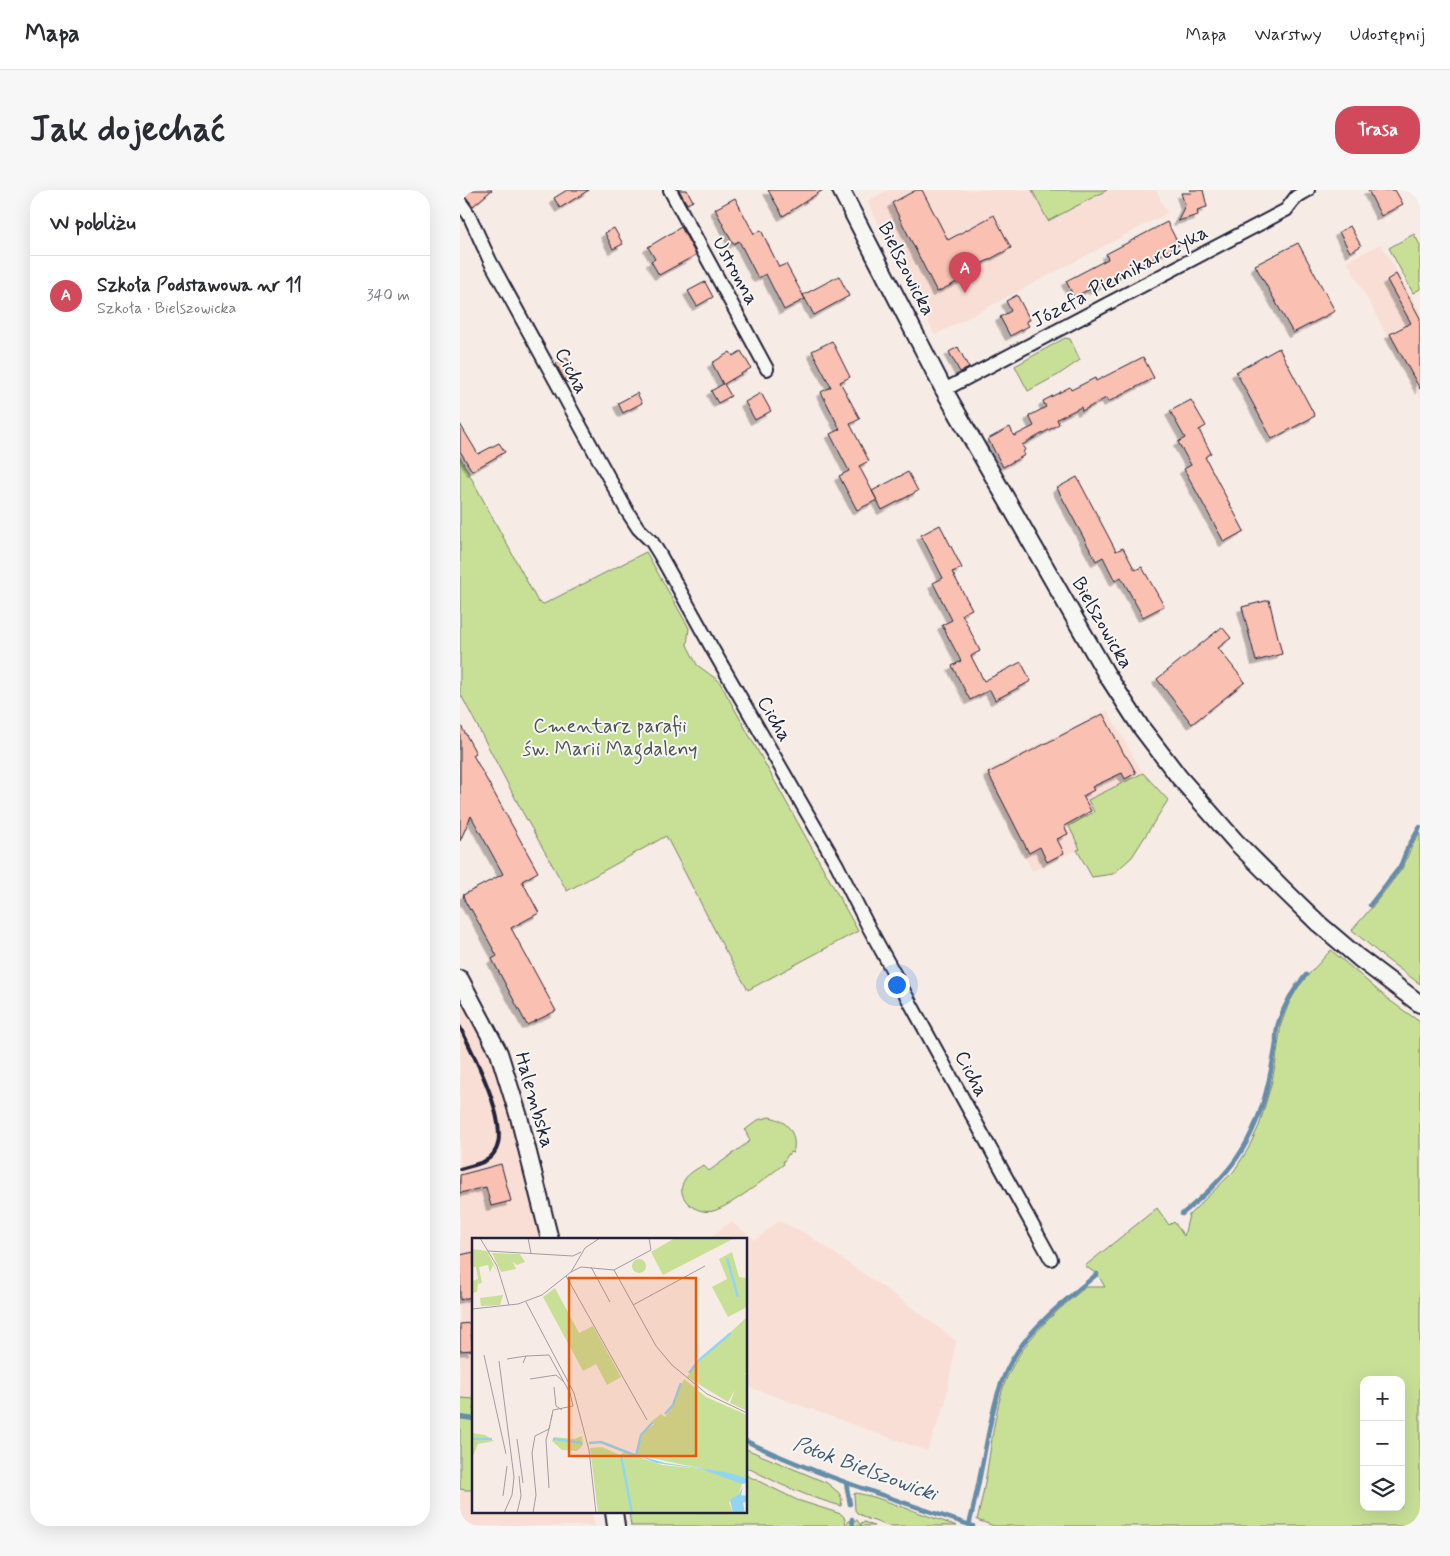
<!DOCTYPE html>
<html lang="pl">
<meta charset="utf-8">
<style>
:root{--surface:#fff;--page:#f7f7f7;--text:#2b2b33;--muted:#7c7c81;--line:#e1e1e2;--accent:#d1495b}
body{margin:0;font-family:Mynerve,sans-serif;background:var(--page);color:var(--text)}
.controls{position:absolute;right:15px;bottom:15px;display:grid;overflow:hidden;border-radius:10px;box-shadow:0 5px 20px #0002}
.controls button{width:45px;height:45px;display:grid;place-items:center;padding:0;border:0;border-bottom:1px solid var(--line);background:var(--surface);color:var(--text);font:25px sans-serif}
.you{position:absolute;left:436px;top:794px;width:18px;height:18px;margin:-12px;border:4px solid #fff;border-radius:50%;background:#1a73e8;box-shadow:0 0 0 8px #1a73e833}
.badge{display:grid;place-items:center;width:32px;height:32px;border-radius:50%;background:var(--accent);color:#fff;font-size:16px;font-weight:700}
.pin{position:absolute;translate:-50% -41px;filter:drop-shadow(0 1px 2px #0008)}
.pin::after{content:'';position:absolute;top:26px;width:18px;height:15px;background:inherit;clip-path:polygon(0 0,100% 0,50% 100%)}
.list{margin:0;padding:0;list-style:none}
h2{display:flex;justify-content:space-between;align-items:center;height:65px;margin:0;padding:0 20px;font-size:21px}
h2 small{font-size:16px;font-weight:400;color:var(--muted)}
.list li{display:grid;grid-template-columns:32px 1fr auto;gap:15px;align-items:center;box-sizing:border-box;height:80px;padding:0 20px;border-top:1px solid var(--line)}
.list b{display:block;font-size:19px;white-space:nowrap}
.list p{margin:0;font-size:16px;white-space:nowrap;color:var(--muted)}
.list em{font-size:16px;font-style:normal;color:var(--muted)}
.icon{flex:none;width:28px;height:28px;fill:none;stroke:currentColor;stroke-width:2;stroke-linecap:round;stroke-linejoin:round}
.map{position:relative;flex:none;width:960px;height:1336px;overflow:hidden;border-radius:20px}
header{display:flex;align-items:center;gap:30px;box-sizing:border-box;height:70px;padding:0 25px;background:var(--surface);border-bottom:1px solid var(--line)}
header strong{font-size:24px}
nav{display:flex;gap:28px;margin-inline-start:auto;font-size:18px}
.intro{display:flex;align-items:center;justify-content:space-between;box-sizing:border-box;height:120px;padding:0 30px}
h1{margin:0;font-size:35px}
.button{padding:12px 22px;border-radius:20px;background:var(--accent);color:#fff;font-size:18px;font-weight:700}
main{display:flex;gap:30px;padding:0 30px}
aside{flex:1;background:var(--surface);border-radius:20px;box-shadow:0 5px 20px #0002}
.map>svg:first-child{display:block}
.built{fill:#f8ded5}
.green{fill:#c8e096;stroke:#758168;fill-rule:evenodd}
.lines{fill:none;stroke-linecap:round;stroke-linejoin:round}
.stream{stroke:#658da9;stroke-width:4.5}
.building{fill:#fac0b1;stroke:#22223b;filter:url(#shadow)}
.minor-casing{stroke:#22223b;stroke-width:16}
.tertiary-casing{stroke:#22223b;stroke-width:20}
.minor{stroke:#f6f6f2;stroke-width:12}
.tertiary{stroke:#f6f6f2;stroke-width:16}
.rail{stroke:#22223b;stroke-width:4}
.labels{text-anchor:middle;dominant-baseline:central;stroke-width:4;stroke-linejoin:round;paint-order:stroke}
.street-label{font-size:20px;fill:#22223b;stroke:#f6f6f2}
.park-label{font-size:20px;fill:#4c5252;stroke:#f6f6f2}
.water-label{font-size:21px;font-style:italic;fill:#435872;stroke:#f6f6f2}
.inset-river{fill:none;stroke:#91d5f2;stroke-width:2.5}
.inset-road{fill:none;stroke:#a29ba1;stroke-width:1}
.view{fill:#e8590c;fill-opacity:0.15;stroke:#e8590c;stroke-width:2.5}
.inset-edge{fill:none;stroke:#22223b;stroke-width:2.5}
</style>
<header>
<strong>Mapa</strong>
<nav><a>Mapa</a><a>Warstwy</a><a>Udostępnij</a></nav>
</header>
<div class="intro"><h1>Jak dojechać</h1><a class="button">Trasa</a></div>
<main>
<aside>
<h2>W pobliżu<small></small></h2>
<ul class="list">
<li><span class="badge">A</span><div><b>Szkoła Podstawowa nr 11</b><p>Szkoła · Bielszowicka</p></div><em>340 m</em></li>
</ul>
</aside>
<div class="map">
<svg width="960" height="1336" viewBox="0 0 960 1336">
<defs>
<filter id="shadow"><feDropShadow dx="-4.5" dy="4.5" stdDeviation="0" flood-color="#0004"/></filter>
</defs>
<rect width="100%" height="100%" fill="#f7ebe5"/>
<filter id="ink" filterUnits="userSpaceOnUse"><feTurbulence type="fractalNoise" baseFrequency=".02" numOctaves="2"/><feDisplacementMap in="SourceGraphic" scale="10" xChannelSelector="R" yChannelSelector="G"/><feConvolveMatrix kernelMatrix="1 2 1 2 8 2 1 2 1" color-interpolation-filters="sRGB"/></filter>
<g filter="url(#ink)">
<path class="built" d="M428 0H696L707 23 475 145 407 11Z
M921 54 958 118H960V207L887 71Z
M647 520 683 583 629 610 635 622 620 659 572 681 524 582Z
M0 809 34 873 58 953 79 1050H14V1322H132L135 1336H0Z
M319 1031 345 1043 457 1121 496 1151 485 1214 467 1261 286 1196V1050H246L271 1032 295 1050Z"/>
<path class="green" d="M572 0H647L588 31Z
M954 44 960 55V99L953 103 929 58Z
M605 148 610 149 620 170 598 185 568 201 555 176Z
M0 267 78 412 84 414 186 362 229 438 227 455 237 475 259 491 398 741 288 800 265 760 206 646 107 701 63 623 0 503Z
M683 583 708 610 672 667 653 684 632 687 617 660 620 659 609 636 634 622 628 610Z
M960 642V794L926 769 892 740 912 717 942 679 951 658Z
M871 760 929 810 960 832V1336H534L517 1330C525 1299 529 1267 534 1236 538 1217 541 1198 550 1181 567 1146 597 1120 626 1097H645L638 1085 625 1076 697 1018 709 1035 714 1032 724 1046 729 1025 774 981 788 959 799 936 811 895 816 871 821 834 829 813 840 794ZM904 1190H941V1317H904Z
M309 927C328 930 338 945 333 963L330 962 323 972 324 974C307 987 272 1016 253 1021 236 1025 213 1007 225 989 229 983 237 979 243 975L249 981 290 951 285 940 298 930Z
M0 1208 14 1209V1300H6L0 1299Z
M286 1259 367 1293 379 1303 382 1309 381 1316 352 1307 322 1295 286 1277Z
M286 1285 337 1310 381 1324 384 1327 386 1335 389 1331 397 1330 401 1336V1333L404 1332 414 1336H171L169 1322H286Z
M396 1303 414 1307 497 1336H429L408 1329 397 1323 395 1320 394 1304Z"/>
<g class="lines">
<path class="stream" d="M910 715 940 677 947 659 960 637
M722 1024C769 986 794 954 808 894 811 880 814 867 816 853 816 847 816 840 818 834 824 815 833 799 846 785
M0 1227 14 1229
M286 1251C359 1286 437 1310 513 1336
M386 1293 390 1314
M392 1329 393 1336
M509 1335C517 1305 522 1275 528 1245 534 1215 540 1187 557 1162 576 1132 610 1107 637 1084"/>
</g>
<path class="building" d="M0 0H32L13 16 6 7 0 4Z
M107 0H129L100 18 94 8Z
M219 0H227L233 11 227 14Z
M308 0H363L323 26Z
M456 0H462L488 50 534 25 551 58 504 83 507 87 477 102 432 13Z
M730 0H743L747 17 737 20 738 25 718 31 725 15 721 3H731Z
M908 0H935L943 14 921 26Z
M275 8 294 44 301 40 319 77 326 74 345 109 324 120 306 84 298 88 279 51 273 54 255 19Z
M707 32 719 55 633 100 632 98 614 107 606 91 648 69 646 64Z
M890 36 901 56 890 62 879 42Z
M221 37 236 65 199 85 191 71 195 69 188 57Z
M154 38 163 54 153 59 145 43Z
M838 53 875 121 833 143 795 75Z
M936 84 960 128V199L930 144 951 133 927 90Z
M379 86 389 106 354 125 343 105Z
M245 92 253 107 237 116 228 101Z
M557 105 570 130 566 131 569 136 550 146 540 127 551 121 546 111Z
M372 151 390 187 380 192 400 229 390 234 409 271 399 276 417 310 397 320 379 286 389 281 370 244 380 239 361 202 371 197 352 161Z
M498 157 509 178 500 182 489 162Z
M819 158 855 226 812 249 776 182Z
M281 161 291 178 264 194 271 206 258 213 251 201 263 194 252 173 270 162 273 166Z
M683 167 694 188 648 212 646 208 622 221 621 217 597 229 599 234 562 255 565 260 563 262 565 265 543 277 528 249 550 237 554 246 574 236 569 226 586 217 583 211 610 197 611 200 635 188 636 191Z
M107 168 117 185 106 192 96 174Z
M177 203 182 213 163 223 158 213Z
M301 203 311 221 295 230 285 212Z
M731 210 746 236 739 240 751 263 745 267 784 341 764 352 724 279 731 275 718 252 725 248 710 221Z
M0 234 18 264 39 253 45 262 12 281 0 261Z
M448 282 458 301 422 320 412 301Z
M617 287 656 361 663 358 675 380 682 377 704 416 683 427 661 387 655 391 643 367 636 371 597 298Z
M480 335 502 378 492 382 512 419 502 424 520 461 511 466 524 491 561 472 571 491 535 510 530 500 510 510 492 476 501 471 482 435 492 430 473 393 483 388 461 345Z
M809 410 822 464 796 471 782 417Z
M762 437 771 448 758 458 785 492 732 534 697 489Z
M643 524 665 566H666L670 572 676 583 665 589 662 583 632 597 634 600 623 606 631 621 604 636 608 644 597 649 604 663 587 672 580 657 569 663 528 583Z
M0 534 16 563 13 565 78 682 62 691 79 723 51 738 96 821 67 835 32 769 37 766 11 719 10 720 5 711 3 705 43 684 11 626 0 651Z
M41 974 51 1011 31 1016 26 997 0 1003V985Z
M14 1062V1106L0 1110V1065Z
M10 1133 13 1160 0 1161V1134Z"/>
<g class="lines">
<defs>
<path id="minor" d="M210 0 307 179
M0 12 9 25 30 71 167 321 178 338 192 352 200 365 253 460 377 675 408 736 591 1069
M484 200 826 20 836 7 848 0"/>
<path id="tertiary" d="M381 0 484 200 647 485 680 536 719 587 776 652 823 699 859 734 899 768 960 814
M0 789 39 863 59 927 90 1050
M154 1322 156 1336"/>
</defs>
<use href="#minor" class="minor-casing"/>
<use href="#tertiary" class="tertiary-casing"/>
<use href="#minor" class="minor"/>
<use href="#tertiary" class="tertiary"/>
<path class="rail" d="M0 837C12 862 53 938 34 963 27 974 12 975 0 979"/>
</g>
</g>
<g class="labels">
<g class="street-label">
<text transform="translate(446 79) rotate(63)">Bielszowicka</text>
<text transform="translate(275 81) rotate(61)">Ustronna</text>
<text transform="translate(660 87) rotate(-28)">Józefa Piernikarczyka</text>
<text transform="translate(111 181) rotate(62)">Cicha</text>
<text transform="translate(642 433) rotate(60)">Bielszowicka</text>
<text transform="translate(314 529) rotate(60)">Cicha</text>
<text transform="translate(511 884) rotate(62)">Cicha</text>
<text transform="translate(74 910) rotate(74)">Halembska</text>
</g>
<g class="park-label">
<text x="150" y="536">Cmentarz parafii<tspan x="150" dy="23">św. Marii Magdaleny</tspan></text>
</g>
<g class="water-label">
<text transform="translate(405 1279) rotate(20)">Potok Bielszowicki</text>
</g>
</g>
<g transform="translate(12 1048)">
<rect width="275" height="275" fill="#f7ebe5"/>
<path d="M203 0H261V1L191 37 179 14ZM0 11 15 13 26 35 21 27 18 35 16 27 7 29 10 45 6 46 5 54 1 55 0 59V43L6 41 4 29H0ZM260 14 267 39 275 40V69L256 79 240 49 255 41 247 21ZM20 15 48 16 53 24 45 27 41 24 44 31 29 34ZM160 28a7 7 0 1 1 14 0a7 7 0 1 1-14 0ZM83 50 107 95 121 88 149 139 135 147 124 126 111 133 71 59ZM31 57 28 67 9 68 8 60ZM275 79V133L272 137 275 135V173L258 165 263 152 256 164 215 139 227 123ZM212 141 234 159 275 177V240L165 217 171 195 182 186 180 183 189 176 193 179 199 171ZM0 195 13 197 22 203 6 206 0 220ZM110 198 111 207 105 213 90 212 80 203 82 199 102 201ZM130 209 148 217 152 214 190 227 229 231 267 243 270 246 267 256 257 264 261 275H126L118 210Z" fill="#c8e096"/>
<path d="M165 217 193 225 253 234 275 240V245L270 246 229 231 184 225ZM271 248 269 257 275 258V263L271 265 273 275H261L258 262 267 256Z" fill="#91d5f2"/>
<path class="inset-river" d="M255 20 266 59M217 135 227 122 259 95M193 176 201 167 209 145M0 201H20M81 201 110 205M117 205 129 204 165 218M149 217 160 275M164 218 169 197 181 184"/>
<path class="inset-road" d="M8 0 25 28 37 67M56 0 59 15M16 13 101 18 109 14M119 29 138 64M142 32 179 12 177 0M99 34 109 29 142 32 184 108 200 127 235 156 275 175M94 38 175 182M54 64 102 155 117 212 124 275M161 67 233 28M0 71 46 66 70 57 99 34 113 10 128 0M12 117 34 216M35 121 54 118M27 123 42 239 40 257 32 275M51 125 54 118 77 117 98 155 101 168 81 172 79 182M58 141 84 137 92 144M82 149 84 168 90 172M45 201 51 245M77 250 74 202 78 187M31 258 35 228M45 275 49 258 47 238M61 275 64 257 60 215 63 198 77 191 80 177"/>
<path class="view" d="M97 40H224V218H97Z"/>
<rect width="275" height="275" class="inset-edge"/>
</g>
</svg>
<div class="controls">
<button>+</button>
<button>−</button>
<button><svg class="icon" aria-label="layers" viewBox="0 0 24 24"><path d="M12 4l9 5-9 5-9-5zM3 14l9 5 9-5"/></svg></button>
</div>
<div class="you"></div>
<div class="pin badge" style="left:505px;top:103px">A</div>
</div>
</main>
